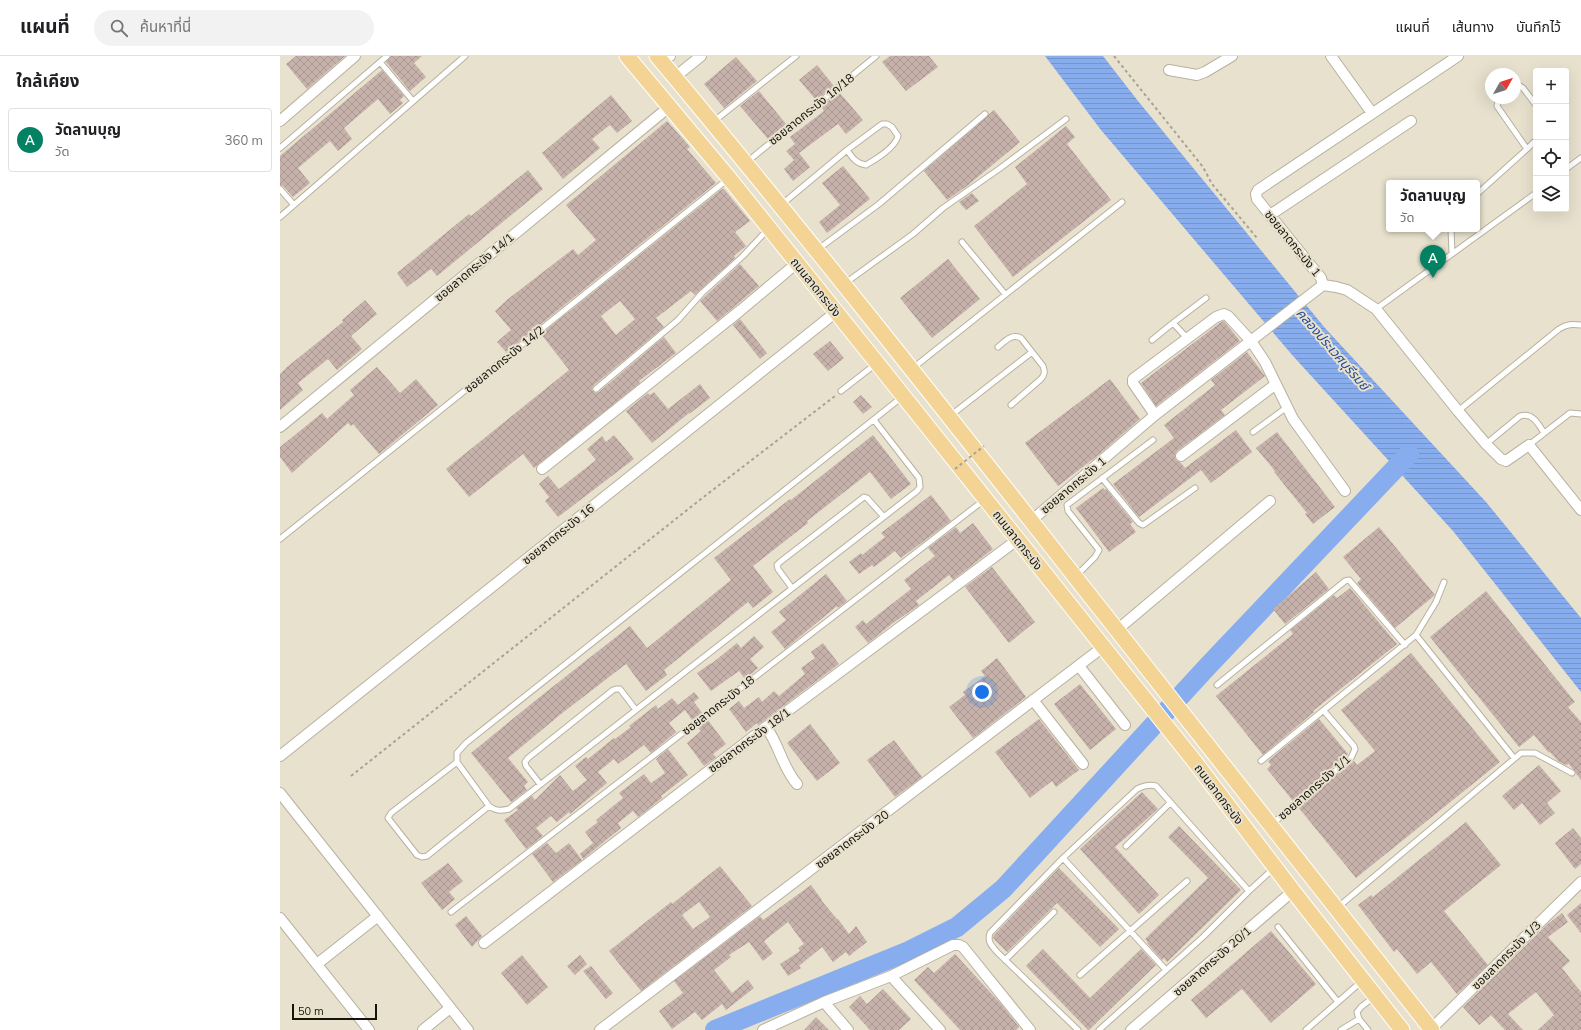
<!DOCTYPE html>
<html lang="th">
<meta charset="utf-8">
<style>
:root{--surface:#fff;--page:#f2f2f2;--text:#202124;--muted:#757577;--line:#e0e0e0;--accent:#038263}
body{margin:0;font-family:Mulish,"Noto Sans Thai",sans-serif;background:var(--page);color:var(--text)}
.controls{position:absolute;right:12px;top:12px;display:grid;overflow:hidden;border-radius:4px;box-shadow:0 4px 16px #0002}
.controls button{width:36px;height:36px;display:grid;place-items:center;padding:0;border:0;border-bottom:1px solid var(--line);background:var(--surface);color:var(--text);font:20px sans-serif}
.compass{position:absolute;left:1205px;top:12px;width:36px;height:36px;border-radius:50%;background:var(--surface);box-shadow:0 4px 16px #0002;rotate:51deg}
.scale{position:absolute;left:12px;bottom:10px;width:85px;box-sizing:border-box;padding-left:4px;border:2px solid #15130c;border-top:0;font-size:11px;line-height:14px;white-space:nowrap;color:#15130c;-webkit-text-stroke:3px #e8e1ce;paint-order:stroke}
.you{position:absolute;left:702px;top:636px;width:14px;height:14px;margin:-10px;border:3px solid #fff;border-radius:50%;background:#1a73e8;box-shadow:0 0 0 6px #1a73e833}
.badge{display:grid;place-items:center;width:26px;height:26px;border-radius:50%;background:var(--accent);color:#fff;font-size:13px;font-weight:700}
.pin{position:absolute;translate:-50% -33px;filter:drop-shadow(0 1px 2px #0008)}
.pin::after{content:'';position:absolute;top:21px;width:14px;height:12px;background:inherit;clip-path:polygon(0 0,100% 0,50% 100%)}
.popup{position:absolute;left:1106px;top:124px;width:94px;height:52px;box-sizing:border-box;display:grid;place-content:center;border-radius:4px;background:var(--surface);filter:drop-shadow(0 1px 3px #0005);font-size:13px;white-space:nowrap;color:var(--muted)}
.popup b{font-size:15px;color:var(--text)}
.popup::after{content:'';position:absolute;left:50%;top:100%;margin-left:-8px;border:8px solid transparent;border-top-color:var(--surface)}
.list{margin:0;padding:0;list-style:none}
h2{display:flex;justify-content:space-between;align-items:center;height:52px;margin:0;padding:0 16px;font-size:17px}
h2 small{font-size:13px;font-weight:400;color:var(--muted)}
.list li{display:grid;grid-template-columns:26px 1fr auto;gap:12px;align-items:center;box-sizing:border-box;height:64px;margin:0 8px 8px;padding:0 8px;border:1px solid var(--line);border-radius:4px}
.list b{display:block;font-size:15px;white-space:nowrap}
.list p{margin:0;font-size:13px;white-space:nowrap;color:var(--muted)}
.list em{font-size:13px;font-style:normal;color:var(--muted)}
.icon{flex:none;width:22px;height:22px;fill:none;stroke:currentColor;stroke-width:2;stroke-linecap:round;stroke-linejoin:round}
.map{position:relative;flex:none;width:1301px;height:974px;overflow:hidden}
header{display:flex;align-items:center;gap:24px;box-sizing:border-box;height:56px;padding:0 20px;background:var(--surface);border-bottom:1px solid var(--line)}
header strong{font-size:19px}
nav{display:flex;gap:22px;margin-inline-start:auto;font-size:14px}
.search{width:280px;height:36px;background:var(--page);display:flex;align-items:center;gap:10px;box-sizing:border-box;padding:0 14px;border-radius:22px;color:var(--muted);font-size:15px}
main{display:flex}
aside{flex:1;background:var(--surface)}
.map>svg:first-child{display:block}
.water{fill:url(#water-rules)}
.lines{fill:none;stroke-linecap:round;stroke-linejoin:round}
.river{stroke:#88adef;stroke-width:20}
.building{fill:url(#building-cross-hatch);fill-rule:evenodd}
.lane-casing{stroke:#b8b19f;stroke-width:7}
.street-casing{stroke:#b8b19f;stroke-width:12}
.primary-casing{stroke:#fff;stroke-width:17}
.path{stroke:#a7a293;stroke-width:2;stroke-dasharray:3 3;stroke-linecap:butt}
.lane{stroke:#fff;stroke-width:5}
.street{stroke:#fff;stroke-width:10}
.primary{stroke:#f4d495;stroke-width:15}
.path-bridge{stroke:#a7a293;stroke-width:2;stroke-dasharray:3 3;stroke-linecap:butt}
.labels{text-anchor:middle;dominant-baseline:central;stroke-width:4;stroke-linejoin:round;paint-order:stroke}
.street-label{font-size:12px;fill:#15130c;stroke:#e8e1ce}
.water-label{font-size:13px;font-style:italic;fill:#214a97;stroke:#e8e1ce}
</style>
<header>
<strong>แผนที่</strong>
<div class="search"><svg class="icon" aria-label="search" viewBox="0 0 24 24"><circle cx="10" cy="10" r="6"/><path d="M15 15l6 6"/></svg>ค้นหาที่นี่</div>
<nav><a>แผนที่</a><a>เส้นทาง</a><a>บันทึกไว้</a></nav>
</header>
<main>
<aside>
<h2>ใกล้เคียง<small></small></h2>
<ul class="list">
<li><span class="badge">A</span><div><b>วัดลานบุญ</b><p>วัด</p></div><em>360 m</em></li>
</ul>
</aside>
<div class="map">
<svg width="1301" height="974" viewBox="0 0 1301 974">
<defs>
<pattern id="water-rules" width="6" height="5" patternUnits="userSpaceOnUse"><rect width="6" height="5" fill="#88adef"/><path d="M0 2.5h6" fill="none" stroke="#7494cc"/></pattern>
<pattern id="building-cross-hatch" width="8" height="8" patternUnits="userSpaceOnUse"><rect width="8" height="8" fill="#c7b2ab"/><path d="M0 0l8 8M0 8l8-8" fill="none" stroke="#aa9892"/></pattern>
</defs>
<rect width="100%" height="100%" fill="#e8e1ce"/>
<path class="water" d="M765 0H823L858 45 1045 272 1206 446 1301 562V636L1173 475 1013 300 821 74Z"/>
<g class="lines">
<path class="river" d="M435 974 629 895 677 871 723 833 927 611 1129 398"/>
</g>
<path class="building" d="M16 0H65L27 33 6 8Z
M111 0H142L134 7 146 21 130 35 106 6Z
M610 0H649L658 11 626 35 602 6Z
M456 1 477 25 444 52 424 28Z
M537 9 554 30 536 44 519 24Z
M102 14 124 40 120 44 123 47 110 58 98 43 64 72 72 83 58 95 50 85 18 112 30 127 13 141 3 130 0 129V100Z
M479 35 506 68 488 83 460 50Z
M559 36 583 64 566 78 558 68 519 97 530 111 513 125 504 113 514 104 506 95 515 88 510 81 544 55 541 51Z
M331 39 352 65 337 77 330 69 312 83 320 92 283 123 262 97Z
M714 54 740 86 687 130 667 144 644 115Z
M387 65 410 91 407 93 436 127 226 296 217 286 231 274 215 255 228 243 293 193 298 199 316 184 286 149Z
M786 70 795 81 787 88 831 144 733 221 694 170 747 128 735 111Z
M563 110 590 143 547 177 539 166 560 149 542 127Z
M248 114 263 133 157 220 151 213 127 231 117 217 189 158 191 160Z
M442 133H444L470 165 455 176 466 190 454 200 455 202 415 239 411 235 376 262 384 271 313 330 312 334 315 337 319 336 384 281 396 297 359 325 360 327 254 412 243 398 189 441 166 413 289 314 261 278ZM340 245 355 263 336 279 321 260Z
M692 137 699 145 686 154 679 146Z
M668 203 700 243 652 282 620 242Z
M460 208 479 230 437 265 420 245Z
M85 244 97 258 71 280 82 293 57 314 48 303 18 327 23 334 0 354V318L7 311 63 266 62 264Z
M460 263 487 297 480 303 453 269Z
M944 265 960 285 876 350 861 327 941 266Z
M550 285 564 302 548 315 533 298Z
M967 296 985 320 941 354 945 359 897 395 895 400 896 404 900 406 905 412 956 374 972 396 931 427 921 414 859 461 833 428 894 382 884 369 935 329 931 324Z
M97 311 120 337 136 323 158 349 99 398 73 368 71 370 68 367 12 417 0 401V391L42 357 47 363 74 339 70 334Z
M830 323 860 363 817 400 778 430 745 387Z
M420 328 430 342 409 358V357L372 387 346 355 368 337 370 339 374 336 388 353Z
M581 339 592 351 583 358 573 346Z
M997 376 1055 451 1033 468 1025 458 1027 457 994 416 995 415 976 392Z
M334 379 354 403 278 461 265 445 269 441 259 428 268 420 279 433 316 404 307 393 322 380 326 386Z
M593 379 631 428 611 443 590 416 527 465 528 467 473 510 493 536 473 552 468 546 384 614 387 619 366 635 346 608 281 658 228 702 248 726 244 730 247 734 231 746 191 697 261 640 350 570 367 592 451 524 434 502 510 443 511 444Z
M823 432 825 434 826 433 853 466 850 468 856 476 829 496 796 452Z
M651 439 671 465 621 502 615 495 594 511 592 509 579 518 569 506 581 497 582 499 605 481 601 477Z
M693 467 713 493 673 524 669 519 636 545 639 549 613 567 588 587 575 571 583 564 586 568 631 533 624 524 655 500 648 492 676 471 680 477Z
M1099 471 1155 539 1115 572 1077 527 1081 523 1063 501Z
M712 511 755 566 729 587 685 531Z
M1036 516 1049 533 1005 568 993 553Z
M546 518 567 545 558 552 557 550 505 593 491 576 506 564 499 556Z
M1070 532 1117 588 1033 655 1034 656 983 699 936 640 1013 578 1010 574 1054 539 1057 542Z
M1206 535 1295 646 1288 651 1301 666V724L1289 708 1286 709 1278 705 1270 696 1269 697 1254 679 1239 691 1150 581Z
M474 580 484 591 470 603 478 612 465 623 459 615 431 635 417 617 431 607V608L457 587 461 592Z
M543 587 559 608 478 669 477 667 466 676 449 653 459 645 464 652 479 641 482 646 494 635 499 640 525 618 521 612 535 602 531 596Z
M1131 597 1220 706 1076 822 1018 751 1074 705 1077 709 1095 695 1061 654Z
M717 602 746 641 693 682 669 651 685 639 683 636 705 620 701 615Z
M800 628 836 673 810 694 774 648Z
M414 636 419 642 414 646 422 657 412 664 405 654 389 667 396 676 371 697 364 689 338 708 334 703 318 716 327 727 290 758 289 756 277 766 271 760 256 772 263 780 246 793 224 764 238 754 236 752 252 740 255 744 280 719 293 735 307 724 295 710 306 701 308 703 334 682 335 683 351 671 349 670 376 649 378 653 392 642 398 649Z
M427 663 446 688 433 698 436 701 424 710 407 687 421 675 417 671Z
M759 663 799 714 776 731 772 725 750 742 715 696Z
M1039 663 1068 698 1013 745 987 713 991 709 988 705Z
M530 668 560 707 537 725 507 687Z
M614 684 642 721 615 741 587 704Z
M388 693 408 719 381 740 382 742 358 761 353 755 338 767 341 772 303 803 300 798 313 787 305 776 318 766 316 764 343 742 339 737 364 718 371 727 385 717 376 703Z
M1259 709 1281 735 1267 747 1275 757 1260 769 1242 747 1234 754 1222 740Z
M862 736 878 753 835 791 879 839 859 858 800 793Z
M1186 766 1221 809 1164 855 1208 909 1177 938 1151 906 1137 918 1117 893 1114 896 1078 849 1091 839 1093 841Z
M899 770 961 834 887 906 884 902 882 904 867 887 868 886 865 883 928 822 888 781Z
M1293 772 1301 782V808L1295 813 1275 787Z
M267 787 276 797 289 787 302 804 273 826 252 798Z
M168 807 183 825 169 836 175 843 162 854 141 827Z
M440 810 472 850 361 935 329 895 391 846 392 848ZM419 846 430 861 413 873 402 859Z
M779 812 839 873 820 891 777 847 727 896 713 882 714 879Z
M531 829 542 844H541L557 863H558L569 878 576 870 587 886 569 900 566 896 553 906 542 891 519 910 521 912 508 920 500 908 520 895 518 892 524 888 508 866 484 885 493 897 483 905 469 886 449 899 451 901 434 914 452 937 468 924 474 932 446 954 442 948 422 964 415 956 392 973 379 955 403 937 394 925 480 860 483 864Z
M1301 847V877L1287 859Z
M1282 857 1288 866 1268 881 1290 905 1282 912 1301 936V974H1258L1274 959 1256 936 1228 958 1243 974H1225L1211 959 1199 969 1183 951 1269 867Z
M186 860 202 880 192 891 175 869Z
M991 875 1036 928 991 967 962 933 926 962 911 944Z
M763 893 810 942 861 893 876 909 809 974H808L746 910Z
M675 898 721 948 739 971 736 974H680L634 924 648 911 654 917Z
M242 899 268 931 247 949 221 917Z
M300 899 307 908 295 919 287 910Z
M311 910 333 937 326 943 303 915Z
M603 933 631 963 619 974H590L569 951 580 940 587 948Z
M536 961 549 974H524Z"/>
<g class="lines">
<defs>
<path id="lane" d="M100 6 133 45
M1235 33 1240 30 1243 32 1256 49
M1222 42 1218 45 1217 50 1247 93 1256 84
M433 66 516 0
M602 68H607L612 71 618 80C615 92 596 103 586 109 576 108 572 101 567 94Z
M0 92 107 0
M467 106 596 0
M1286 113 1301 102
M0 133 14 149
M1197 138 1247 93
M501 149 567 94
M0 161 185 0
M1171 173 1172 197
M682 186 725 238
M537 194 599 148 705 58
M564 228 633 178 663 152 719 113 786 63
M1096 253 1256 137
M893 267 926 242
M872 284 893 267 907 282
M718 291C725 285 732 277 741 282L763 310C765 316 765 318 761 323L731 349
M633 312 842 146
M316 333 398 264 422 237 463 200 488 173
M561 335 597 307
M1178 355 1279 273C1287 268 1292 268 1301 269
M670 360 752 296
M594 364 639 422 640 431 637 435 229 753C220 755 216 755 209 750L177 706V697L186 687 622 341
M973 376 1007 351
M1206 388 1240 360C1252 356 1258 367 1264 377
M1249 389 1290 357 1301 358
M822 422 859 467 863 469 915 432
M0 483 448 123
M796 520 815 501 819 494 788 455 787 449 873 384
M512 532 498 513 497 509 500 506 584 441 587 442 604 461
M1136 579 1234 702
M937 629 1065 525 1069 524 1125 589
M981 705 1136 579 1156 546 1164 526
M177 706 111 757 108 762 137 799 142 801 147 800 209 750
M260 728 246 710 245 706 248 702 333 634 336 633H340L356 654
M992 768 1071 702 1075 693 1074 690 1044 655
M846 790 890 747
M783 802 886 914
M969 835 994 812
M1057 852 1241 697H1255L1292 717
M171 856 704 444
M998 871 1058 946
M725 904 774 856
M800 919 907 825
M798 974 717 896C712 890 707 886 710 877L783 802 857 733C863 730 869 728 876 730L969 835 923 881 819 974
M1026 974 1082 925
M1061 974 1079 963
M1088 974 1079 963 1077 956 1081 951 1095 940"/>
<path id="street" d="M1051 0 1092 57
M383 6 390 0
M889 14 917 19 925 16 952 0
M395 21 421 0
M0 65 75 0
M990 159 1131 65
M1043 229 1056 231 1067 234 1096 253 1178 355 1206 388 1221 403 1226 405 1249 389 1301 454
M875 359 853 327V323L936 261 944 258 948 260 971 285 985 306 1013 363 1065 435
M0 371 389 51
M901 400 996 328
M262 413 461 254 517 207
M751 465 875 359 1043 229 1041 222 977 143 976 138 978 134 1178 0
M837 574 990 445
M799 610 845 669
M753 644 803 708
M486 671C499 688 502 711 517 728
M0 700 556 256
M0 737 188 974
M0 862 89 974
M204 887 486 671 737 484
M37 908 98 860
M611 920 660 974
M544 946 568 974
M1151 973 1301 826
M143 974 170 952
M320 974 823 591
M483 974 544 946 611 920 673 889H679L683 891 750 974
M851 974 1013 835"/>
<path id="primary" d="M347 0 449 122 597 307 915 706 1013 835 1122 974
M377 0C520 171 658 346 796 522 915 672 1033 823 1152 974"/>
</defs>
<use href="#lane" class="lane-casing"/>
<use href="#street" class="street-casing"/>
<use href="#primary" class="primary-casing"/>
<path class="path" d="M834 0 923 111 932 128 977 182
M71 720 421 443 555 340"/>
<use href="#lane" class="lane"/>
<use href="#street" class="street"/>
<use href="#primary" class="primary"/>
<path class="path-bridge" d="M675 413 704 390"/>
</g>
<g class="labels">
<g class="street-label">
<text transform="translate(531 53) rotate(-39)">ซอยลาดกระบัง 1ก/18</text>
<text transform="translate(1013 187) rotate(51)">ซอยลาดกระบัง 1</text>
<text transform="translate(194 211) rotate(-40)">ซอยลาดกระบัง 14/1</text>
<text transform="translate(536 231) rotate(51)">ถนนลาดกระบัง</text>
<text transform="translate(224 303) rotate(-39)">ซอยลาดกระบัง 14/2</text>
<text transform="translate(793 429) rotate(-40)">ซอยลาดกระบัง 1</text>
<text transform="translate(278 478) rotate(-39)">ซอยลาดกระบัง 16</text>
<text transform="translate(738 484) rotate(52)">ถนนลาดกระบัง</text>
<text transform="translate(438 649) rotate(-38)">ซอยลาดกระบัง 18</text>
<text transform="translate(469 684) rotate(-37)">ซอยลาดกระบัง 18/1</text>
<text transform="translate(1034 731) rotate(-41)">ซอยลาดกระบัง 1/1</text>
<text transform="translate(939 738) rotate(53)">ถนนลาดกระบัง</text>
<text transform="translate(572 783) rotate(-37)">ซอยลาดกระบัง 20</text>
<text transform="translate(1226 899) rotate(-45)">ซอยลาดกระบัง 1/3</text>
<text transform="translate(932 905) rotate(-41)">ซอยลาดกระบัง 20/1</text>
</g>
<g class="water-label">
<text transform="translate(1053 293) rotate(49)">คลองประเวศบุรีรมย์</text>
</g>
</g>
</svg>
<div class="controls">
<button>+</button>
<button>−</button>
<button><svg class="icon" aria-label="locate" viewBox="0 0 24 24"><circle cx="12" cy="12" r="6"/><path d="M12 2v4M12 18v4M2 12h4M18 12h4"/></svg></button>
<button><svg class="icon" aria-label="layers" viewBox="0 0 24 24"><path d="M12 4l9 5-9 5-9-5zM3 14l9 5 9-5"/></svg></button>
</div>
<svg class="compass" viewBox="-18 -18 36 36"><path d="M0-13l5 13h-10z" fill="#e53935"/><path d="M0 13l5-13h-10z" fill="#757577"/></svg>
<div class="scale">50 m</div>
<div class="you"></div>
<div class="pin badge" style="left:1153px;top:222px">A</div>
<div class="popup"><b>วัดลานบุญ</b>วัด</div>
</div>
</main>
